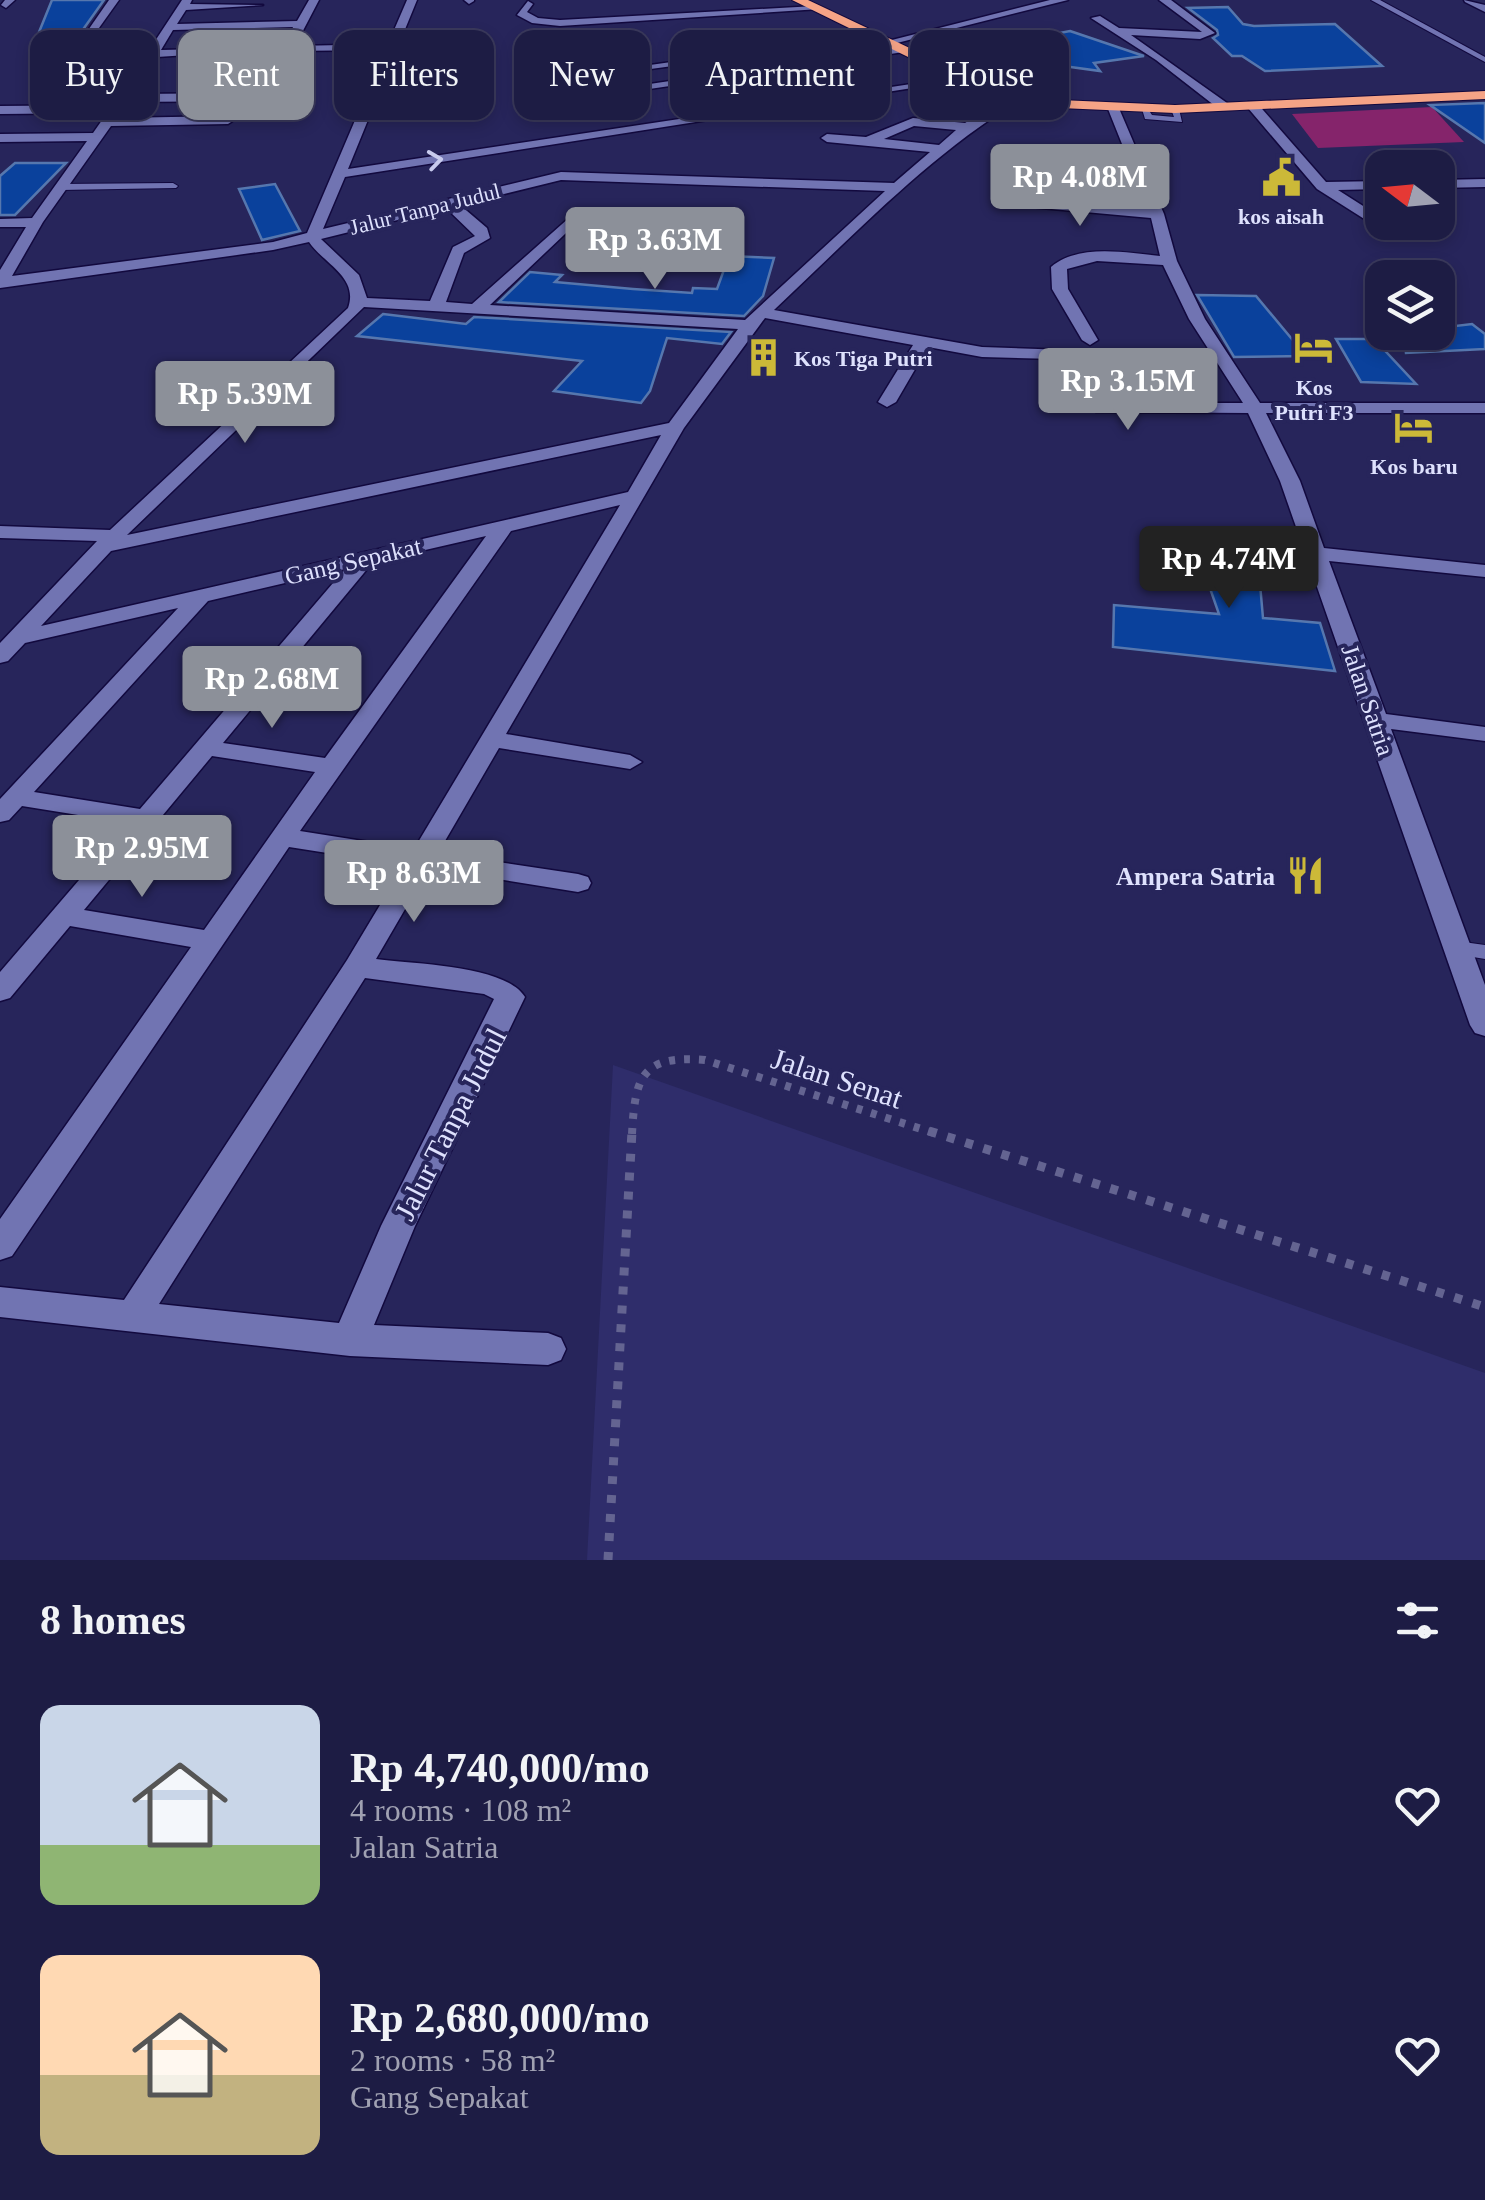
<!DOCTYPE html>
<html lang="en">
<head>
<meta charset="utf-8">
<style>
	body { margin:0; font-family:"Times New Roman",serif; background:#2a294f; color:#f1f3f6; height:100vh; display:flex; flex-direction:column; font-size:38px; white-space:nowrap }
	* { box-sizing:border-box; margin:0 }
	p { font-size:32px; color:#a0a1b2 }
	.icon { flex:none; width:55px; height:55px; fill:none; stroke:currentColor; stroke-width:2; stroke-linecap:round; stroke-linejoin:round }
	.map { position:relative; height:1560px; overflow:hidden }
	.sheet { display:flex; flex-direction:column; background:#1d1c44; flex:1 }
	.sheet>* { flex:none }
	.top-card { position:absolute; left:30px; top:30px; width:1425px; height:90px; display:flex; gap:20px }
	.needle { width:65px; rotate:286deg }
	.controls { position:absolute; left:1365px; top:150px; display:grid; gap:20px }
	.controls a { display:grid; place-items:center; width:90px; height:90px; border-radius:20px; background:#1d1c44; box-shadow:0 5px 15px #0003,0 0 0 2px #3b3a5d; font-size:50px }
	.price { position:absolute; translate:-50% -85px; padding:0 22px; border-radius:10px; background:#8c9099; color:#fff; font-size:32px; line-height:65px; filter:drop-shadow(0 2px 5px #0008) }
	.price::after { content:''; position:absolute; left:50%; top:60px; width:30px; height:22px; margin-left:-15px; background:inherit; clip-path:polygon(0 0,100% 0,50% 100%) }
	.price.current { background:#222; color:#fff }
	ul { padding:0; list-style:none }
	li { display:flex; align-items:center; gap:30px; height:250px; padding:0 40px }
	li span { display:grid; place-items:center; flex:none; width:280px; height:200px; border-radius:20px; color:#555 }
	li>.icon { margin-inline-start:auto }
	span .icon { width:120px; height:120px; fill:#fffc; stroke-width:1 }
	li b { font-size:42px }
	h2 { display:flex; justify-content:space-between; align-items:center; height:120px; padding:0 40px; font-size:42px }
	.pill { padding:0 35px; border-radius:20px; background:#1d1c44; box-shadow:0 5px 15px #0003,0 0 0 2px #3b3a5d; font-size:35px; line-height:90px }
	.pill.current { background:#8c9099; color:#fff }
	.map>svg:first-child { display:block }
	.built { fill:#2f2d6b }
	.green { fill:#85246b }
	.building { fill:#0a419c; stroke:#5677ae; stroke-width:2.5 }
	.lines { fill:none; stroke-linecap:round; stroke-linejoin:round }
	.lane-casing { stroke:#12093e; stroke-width:2 }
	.street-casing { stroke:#12093e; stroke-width:3 }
	.highway-casing { stroke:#12093e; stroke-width:2 }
	.path-far1 { stroke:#646491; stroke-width:8; stroke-dasharray:6 9; stroke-linecap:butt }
	.path { stroke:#646491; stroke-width:9; stroke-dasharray:8 11; stroke-linecap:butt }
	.lane { fill:#7174b2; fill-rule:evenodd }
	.street { fill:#7174b2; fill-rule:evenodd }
	.highway { fill:#f5a386; fill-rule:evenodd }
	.oneway { stroke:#c8cbee }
	.labels { text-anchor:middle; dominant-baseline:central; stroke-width:8; stroke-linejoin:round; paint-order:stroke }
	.far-street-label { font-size:22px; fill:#dee1fd; stroke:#27255b }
	.far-poi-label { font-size:22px; font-weight:bold; fill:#dee1fd; stroke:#27255b }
	.street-label { font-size:25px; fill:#dee1fd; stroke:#27255b }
	.poi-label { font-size:25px; font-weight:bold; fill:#dee1fd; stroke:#27255b; text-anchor:end }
	.near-street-label { font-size:30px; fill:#dee1fd; stroke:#27255b }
</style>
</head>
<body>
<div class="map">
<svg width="1485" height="1560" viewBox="0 0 1485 1560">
	<rect width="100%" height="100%" fill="#27255b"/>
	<polygon class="built" points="613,1065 1485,1373 1485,1560 587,1560"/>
	<polygon class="green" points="1432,107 1464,142 1318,148 1292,114"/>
	<g class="building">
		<polygon points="52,0 104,0 72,45 33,47"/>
		<polygon points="1228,7 1243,24 1254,26 1335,24 1382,66 1265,71 1242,56 1232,56 1213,38 1218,35 1217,30 1188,8"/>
		<polygon points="1070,31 1144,56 1094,63 1100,71 976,54 975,49"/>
		<polygon points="1485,103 1485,143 1430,105"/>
		<polygon points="15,163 66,163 15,215 0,215 0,176"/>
		<polygon points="275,184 300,231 262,240 239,189"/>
		<polygon points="729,256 774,258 763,296 744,316 499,302 530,272 562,275 555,282 633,289 692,293 693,288 717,289"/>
		<polygon points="1197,295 1256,296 1306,356 1234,357"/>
		<polygon points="383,314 466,324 474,317 731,332 722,344 667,338 650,391 641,403 554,391 582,361 357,336"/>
		<polygon points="1472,324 1485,334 1485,349 1406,353 1404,332 1438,332 1438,328"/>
		<polygon points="1336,339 1374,339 1416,384 1361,382"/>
		<polygon points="1189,528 1280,536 1300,551 1305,565 1258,561 1263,618 1320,623 1335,671 1113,647 1114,605 1219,614"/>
	</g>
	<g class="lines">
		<defs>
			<g id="lane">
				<polygon points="1371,0 1380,0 1485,57 1485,62"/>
				<polygon points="1175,106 1179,109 1182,122 1145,119 1142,109 1146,106 1152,115 1174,117 1171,109"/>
				<polygon points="173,183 178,186 176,188 60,190 55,187 60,184"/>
				<polygon points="1456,941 1485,945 1485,959 1449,953 1446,948 1449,943"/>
			</g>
			<g id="street">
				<polygon points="5,0 15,0 6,8 1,5"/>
				<polygon points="109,0 119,0 51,95 43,95"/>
				<path d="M182 0H192L190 4 263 5 186 10 177 24 297 21 309 0H319L295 46 388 44 407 0H417L348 169 964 76 970 79 345 177 323 229 561 172 894 183 930 152 827 142 821 138 827 134 866 137 913 118 965 123 1012 94H1020V100C928 156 853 236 774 310L982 347 1068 350 1087 389 1105 403H1243L1189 319 1163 265 1097 261 1067 269 1068 289 1098 340 1090 345 1082 340 1052 289 1051 267C1079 243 1127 253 1160 256L1151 218 1007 205 1000 201 1007 197 1148 209 1108 109 1118 106 1164 214 1177 261 1205 319 1260 403H1485V413H1266L1300 481 1324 548 1485 565V577L1329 561 1386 714 1485 727V741L1391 729 1485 985V1036L1475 1033 1470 1025 1280 481 1248 413 1096 412 1074 397 1055 359 982 357 928 347 896 402 887 407 878 402 913 345 765 318 684 428 506 734 630 755 642 762 630 769 499 748 438 853 578 874 588 877 591 883 588 889 578 892 429 868 376 959C412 964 506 965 525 997L415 1226 374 1325 548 1333 561 1338 566 1349 561 1360 548 1365 350 1356 0 1317V1287L124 1300 347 960 404 865 289 847 12 1256 0 1260V1219L191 947 70 926 10 998 0 1001V972L128 823 22 806 9 820 0 822V799L178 608 25 643 8 661 0 663V643L97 541 0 538V526L110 530 348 308C359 277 324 264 309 242L273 250 0 288V270L26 227H0V219L32 218 87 141 0 142V134L93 133 107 113 0 114V106L113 105ZM293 27 284 46 288 51 385 50 307 233 273 242 12 276 43 222 111 126 228 124 234 120 228 116 116 118 128 102 251 101 257 97 251 93 133 94 157 57 250 51 244 48 161 50 173 30ZM914 126 956 130 939 145 884 139ZM561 180 885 191 745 320 490 305 584 216V210L579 209 472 304 446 302 464 253 490 238 487 228 460 205ZM446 208 475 236 453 247 430 301 367 298 359 275 321 239ZM364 307 738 329 669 423 127 535ZM661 435 628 492 41 626 111 551ZM620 505 414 849 300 831 511 531ZM486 536 325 758 223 743 373 562ZM345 569 140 809 34 792 208 601ZM212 756 315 772 204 930 84 910ZM365 978 484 994 494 999 381 1226 339 1323 159 1304Z"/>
				<polygon points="464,0 474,0 474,1 469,4"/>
				<polygon points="1050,0 1068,0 885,46 880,43"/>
				<polygon points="1159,0 1171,0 1215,33 1200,39 1131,35 1227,103 1227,109 1219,109 1156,60 1091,18 1100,16 1119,28 1202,32"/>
				<polygon points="1464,0 1485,5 1485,12 1465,2"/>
				<polygon points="528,1 533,4 527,12 538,18 560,20 815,6 820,9 560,26 532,23 517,15"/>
				<polygon points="870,34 874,39 606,75 600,72"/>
				<polygon points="900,47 904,52 622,93 616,89"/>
				<polygon points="1248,102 1256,102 1326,182 1382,181 1382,189 1338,190 1382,218 1382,222 1398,228 1398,234 1388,234 1317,189 1248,108"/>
				<polygon points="1485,179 1485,187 1438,188 1438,180"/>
			</g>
			<polygon id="highway" points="792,0 808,0 969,76 1019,93 1060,100 1175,105 1485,91 1485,99 1175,113 1060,108 1011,100 959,82"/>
		</defs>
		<use href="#lane" class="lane-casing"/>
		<use href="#street" class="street-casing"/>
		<use href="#highway" class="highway-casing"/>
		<path class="path-far1" d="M632 1134C635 1076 642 1055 705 1060L937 1134"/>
		<g class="path">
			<polyline points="929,1131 1485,1307"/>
			<polyline points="608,1560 632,1131"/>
		</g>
		<use href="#lane" class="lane"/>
		<use href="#street" class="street"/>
		<use href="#highway" class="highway"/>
	</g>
	<defs><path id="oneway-chevron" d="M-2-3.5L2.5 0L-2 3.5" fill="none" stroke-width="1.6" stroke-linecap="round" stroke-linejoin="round" transform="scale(2.5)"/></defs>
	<use class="oneway" href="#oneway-chevron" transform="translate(435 160) rotate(-8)"/>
	<defs>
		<symbol id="civic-bare" viewBox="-9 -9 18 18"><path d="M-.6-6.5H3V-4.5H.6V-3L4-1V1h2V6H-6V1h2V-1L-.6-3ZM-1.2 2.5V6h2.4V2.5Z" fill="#ccb938" stroke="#27255b" stroke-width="2.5" paint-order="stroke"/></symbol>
		<symbol id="hotel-bare" viewBox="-9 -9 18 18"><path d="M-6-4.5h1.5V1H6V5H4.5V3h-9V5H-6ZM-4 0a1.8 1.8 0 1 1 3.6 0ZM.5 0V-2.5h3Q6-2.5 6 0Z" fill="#ccb938" stroke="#27255b" stroke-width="2.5" paint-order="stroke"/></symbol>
		<symbol id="building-bare" viewBox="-9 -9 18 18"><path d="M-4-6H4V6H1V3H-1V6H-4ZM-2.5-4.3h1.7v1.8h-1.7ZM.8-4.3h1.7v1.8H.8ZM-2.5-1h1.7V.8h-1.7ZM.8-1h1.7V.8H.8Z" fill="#ccb938" stroke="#27255b" stroke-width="2.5" paint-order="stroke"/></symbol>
		<symbol id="restaurant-bare" viewBox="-9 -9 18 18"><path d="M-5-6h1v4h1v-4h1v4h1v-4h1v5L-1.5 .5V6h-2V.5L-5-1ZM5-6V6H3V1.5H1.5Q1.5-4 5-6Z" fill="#ccb938" stroke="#27255b" stroke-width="2.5" paint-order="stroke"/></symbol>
	</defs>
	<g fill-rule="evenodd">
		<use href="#civic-bare" x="1254" y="150" width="55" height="55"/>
		<use href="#hotel-bare" x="1286" y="320" width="55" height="55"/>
		<use href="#building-bare" x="736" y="330" width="55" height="55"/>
		<use href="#hotel-bare" x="1386" y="400" width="55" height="55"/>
		<use href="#restaurant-bare" x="1278" y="848" width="55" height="55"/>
	</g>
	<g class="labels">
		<g class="far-street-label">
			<text transform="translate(425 209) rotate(-14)">Jalur Tanpa Judul</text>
		</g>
		<g class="far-poi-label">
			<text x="1281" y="216">kos aisah</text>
			<text x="794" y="358" text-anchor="start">Kos Tiga Putri</text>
			<text x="1314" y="387">Kos<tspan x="1314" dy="25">Putri F3</tspan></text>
			<text x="1414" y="466">Kos baru</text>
		</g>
		<g class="street-label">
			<text transform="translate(353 561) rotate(-13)">Gang Sepakat</text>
			<text transform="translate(1368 700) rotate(71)">Jalan Satria</text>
		</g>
		<g class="poi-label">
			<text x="1275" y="876">Ampera Satria</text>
		</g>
		<g class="near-street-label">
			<text transform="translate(837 1078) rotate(18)">Jalan Senat</text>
			<text transform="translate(450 1124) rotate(-63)">Jalur Tanpa Judul</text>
		</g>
	</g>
</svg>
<div class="controls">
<a><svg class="needle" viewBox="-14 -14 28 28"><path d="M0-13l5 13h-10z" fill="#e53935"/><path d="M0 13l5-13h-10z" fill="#a0a1b2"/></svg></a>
<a><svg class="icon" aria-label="layers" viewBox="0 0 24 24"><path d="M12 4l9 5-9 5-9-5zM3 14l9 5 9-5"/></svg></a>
</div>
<b class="price" style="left:1080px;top:229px">Rp 4.08M</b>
<b class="price" style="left:655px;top:292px">Rp 3.63M</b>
<b class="price" style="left:1128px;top:433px">Rp 3.15M</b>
<b class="price" style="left:245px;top:446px">Rp 5.39M</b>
<b class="price current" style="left:1229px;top:611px">Rp 4.74M</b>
<b class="price" style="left:272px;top:731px">Rp 2.68M</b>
<b class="price" style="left:142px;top:900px">Rp 2.95M</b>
<b class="price" style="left:414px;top:925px">Rp 8.63M</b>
<div class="top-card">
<a class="pill">Buy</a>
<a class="pill current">Rent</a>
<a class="pill">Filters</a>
<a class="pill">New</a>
<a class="pill">Apartment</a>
<a class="pill">House</a>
</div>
</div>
<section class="sheet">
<h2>8 homes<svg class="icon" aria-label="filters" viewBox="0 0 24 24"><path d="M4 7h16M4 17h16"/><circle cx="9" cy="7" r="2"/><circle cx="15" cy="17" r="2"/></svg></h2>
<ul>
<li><span style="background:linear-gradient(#c9d6e8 70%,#8fb573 0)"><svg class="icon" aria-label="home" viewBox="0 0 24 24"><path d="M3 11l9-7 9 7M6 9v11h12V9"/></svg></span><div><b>Rp 4,740,000/mo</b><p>4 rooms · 108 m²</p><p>Jalan Satria</p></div><svg class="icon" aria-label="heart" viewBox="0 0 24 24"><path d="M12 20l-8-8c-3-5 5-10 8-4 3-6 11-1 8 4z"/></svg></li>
<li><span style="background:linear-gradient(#ffd9b3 60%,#c2b280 0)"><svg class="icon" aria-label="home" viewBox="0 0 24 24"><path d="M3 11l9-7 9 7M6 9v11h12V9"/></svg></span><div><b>Rp 2,680,000/mo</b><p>2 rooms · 58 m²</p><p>Gang Sepakat</p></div><svg class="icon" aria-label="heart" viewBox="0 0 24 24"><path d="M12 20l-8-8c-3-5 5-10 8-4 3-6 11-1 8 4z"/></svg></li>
</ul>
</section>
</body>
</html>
